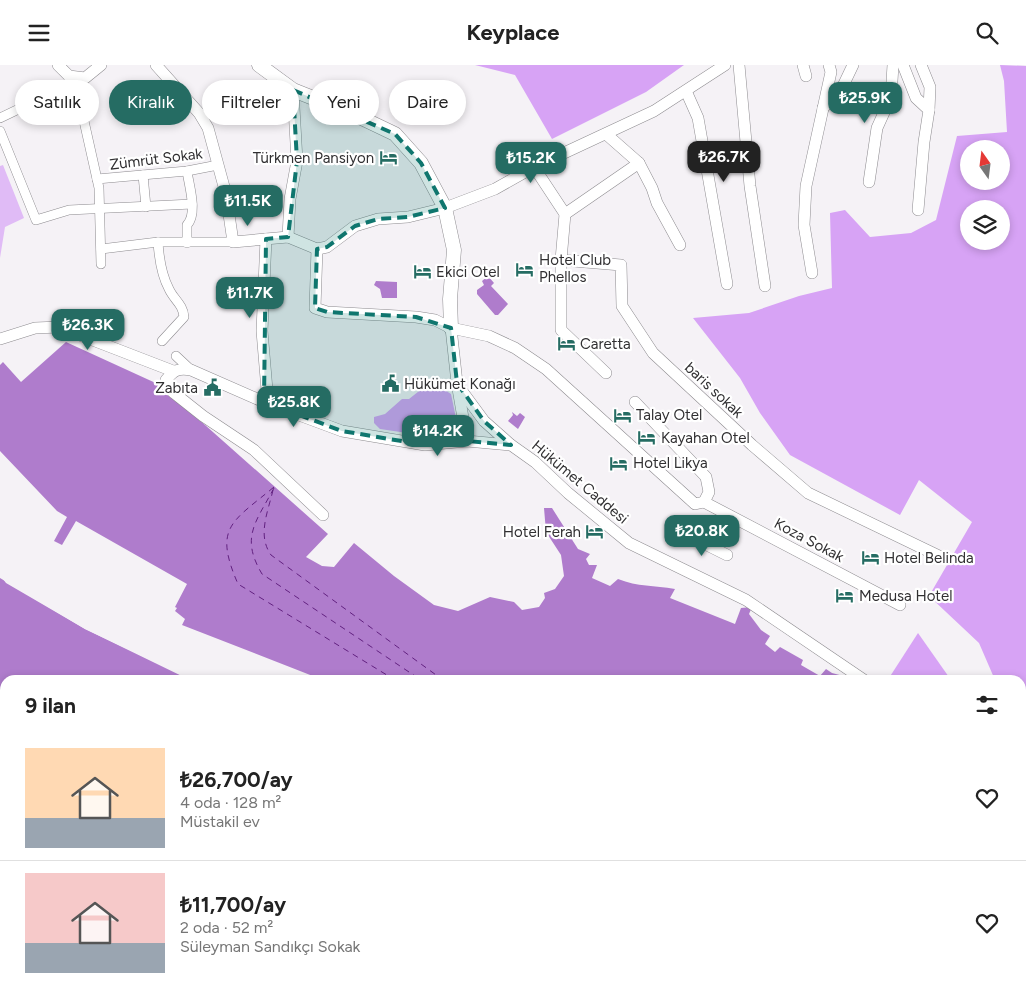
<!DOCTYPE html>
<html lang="tr">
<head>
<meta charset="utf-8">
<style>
	body { margin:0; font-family:Figtree,sans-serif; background:#f2f2f2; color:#222; height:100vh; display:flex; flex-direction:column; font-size:19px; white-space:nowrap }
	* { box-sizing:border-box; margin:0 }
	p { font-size:16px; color:#767676 }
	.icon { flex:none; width:28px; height:28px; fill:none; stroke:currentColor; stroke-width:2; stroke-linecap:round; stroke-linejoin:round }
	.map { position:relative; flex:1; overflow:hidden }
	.details { position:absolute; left:0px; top:610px; width:1026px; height:320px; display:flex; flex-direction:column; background:#fff; border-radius:15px 15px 0 0; box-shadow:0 2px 8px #0003 }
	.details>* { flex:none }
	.hud { position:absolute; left:15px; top:15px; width:500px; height:45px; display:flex; gap:10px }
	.needle { width:32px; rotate:346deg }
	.buttons { position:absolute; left:960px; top:75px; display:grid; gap:10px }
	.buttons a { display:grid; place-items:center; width:50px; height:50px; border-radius:50%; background:#fff; box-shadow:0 2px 8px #0003; font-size:25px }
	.price { position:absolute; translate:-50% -42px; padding:0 11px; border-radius:10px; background:#256c63; color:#fff; font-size:16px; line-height:32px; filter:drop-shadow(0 1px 2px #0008) }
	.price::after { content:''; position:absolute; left:50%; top:30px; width:15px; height:11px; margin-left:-8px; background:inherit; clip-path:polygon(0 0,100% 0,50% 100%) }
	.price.current { background:#222; color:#fff }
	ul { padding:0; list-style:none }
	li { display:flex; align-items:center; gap:15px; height:125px; padding:0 25px }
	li+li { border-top:1px solid #e0e0e0 }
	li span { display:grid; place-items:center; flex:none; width:140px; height:100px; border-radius:0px; color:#555 }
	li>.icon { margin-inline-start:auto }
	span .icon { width:60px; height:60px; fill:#fffc; stroke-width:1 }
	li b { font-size:21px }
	h2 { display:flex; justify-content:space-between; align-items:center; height:60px; padding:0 25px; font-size:21px }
	.chip { padding:0 18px; border-radius:22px; background:#fff; box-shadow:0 2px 8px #0003; font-size:18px; line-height:45px }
	.chip.current { background:#256c63; color:#fff }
	header { display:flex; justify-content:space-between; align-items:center; height:65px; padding:0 25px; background:#fff; font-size:22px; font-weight:700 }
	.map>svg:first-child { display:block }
	.green { fill:#e0bbf6 }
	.forest { fill:#d7a3f5; fill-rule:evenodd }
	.water { fill:#af7ccc }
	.pier { fill:#f5f2f6 }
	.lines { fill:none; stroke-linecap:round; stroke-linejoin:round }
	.ferry { stroke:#622180; stroke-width:1; stroke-dasharray:6 5; stroke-linecap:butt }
	.pedestrian-casing { stroke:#8d8b8f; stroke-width:10 }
	.minor-casing { stroke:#8d8b8f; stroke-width:12 }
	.tertiary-casing { stroke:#8d8b8f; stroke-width:15 }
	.pedestrian { stroke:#fff; stroke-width:9 }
	.minor { stroke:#fff; stroke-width:11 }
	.tertiary { stroke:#fff; stroke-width:14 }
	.marked { fill:#0f766e; fill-opacity:0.2; stroke:#0f766e; stroke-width:4; stroke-dasharray:10 6; stroke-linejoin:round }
	.labels { text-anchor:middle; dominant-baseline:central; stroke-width:4.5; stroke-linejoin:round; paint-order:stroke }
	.poi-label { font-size:15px; fill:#313032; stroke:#fff; text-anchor:start }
	.street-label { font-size:15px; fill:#313032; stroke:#fff }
</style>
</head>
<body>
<header><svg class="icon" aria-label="menu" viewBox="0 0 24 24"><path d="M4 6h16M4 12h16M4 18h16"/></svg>Keyplace<svg class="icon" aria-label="search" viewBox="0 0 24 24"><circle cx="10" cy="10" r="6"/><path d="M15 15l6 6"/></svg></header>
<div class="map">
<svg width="1026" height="930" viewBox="0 0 1026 930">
	<rect width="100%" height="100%" fill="#f5f2f6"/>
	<polygon class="green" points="3,100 24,153 5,162 0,193 0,101"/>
	<g class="forest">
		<polygon points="475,0 684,0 646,27 552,74 515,10"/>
		<path d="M1000 0 1026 1V687L1021 676V615H995L979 578 929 531 972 457 919 415 900 450 790 390 760 348 740 313 693 253 749 248 799 231 832 223 830 148 845 145 870 172 911 168 936 155 957 71 1007 67 1004 16ZM969 84H1001V116H969ZM969 144H1001V176H969Z"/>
		<polygon points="428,319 440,322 451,329 457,358 448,374 380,364 374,358 374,352 385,349 402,334 409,334"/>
		<polygon points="918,568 951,615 889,613"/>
		<polygon points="1026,802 1026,930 1010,930 1012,925 1021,925 1021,805"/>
	</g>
	<g class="water">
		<polygon points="488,211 494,218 491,221 508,239 498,250 495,250 477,229 477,225 484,220 482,216"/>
		<polygon points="376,216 397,217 397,233 382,233 380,224 374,220"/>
		<path d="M66 277 160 320 328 469 306 492 322 501 334 502 354 478 394 511 434 540 458 546 490 532 514 537 522 545 539 542 545 533 544 528 555 524 564 511 561 490 546 467 544 443H552L578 484 590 489 586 494 589 500H597L592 513 610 521 618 514C638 522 654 520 675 524L670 533 735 559 741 543 752 542 749 549 761 565 770 571 765 579 775 587 780 582 803 595 801 600 820 611 826 604 832 608 847 612 848 615H323L182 560 185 554 175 546 177 543 175 542 187 519 76 456 62 480 54 476 67 452 57 446 0 386V300L3 297 21 317Z"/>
		<polygon points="512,347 517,351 520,348 525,352 518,364 508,356 513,350"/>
		<polygon points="0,513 85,564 190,615 5,615 5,925 903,925 911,930 0,930"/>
	</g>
	<polygon class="pier" points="0,510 87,562 193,615 85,564 6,518"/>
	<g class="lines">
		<g class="ferry">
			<path d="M274 422C232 457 213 462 238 519L395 615"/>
			<path d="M274 423C256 457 240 472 262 509L421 615"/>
			<path d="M273 425C268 447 257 470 271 490L443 615"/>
			<polyline points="538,925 539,930"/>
			<polyline points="621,925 624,930"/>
			<polyline points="267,930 270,925"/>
		</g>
		<defs>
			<g id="pedestrian">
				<polyline points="69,11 69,20 84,56 99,123 101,199"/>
				<polyline points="0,53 69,20"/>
				<polyline points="0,66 36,155 69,145 192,139"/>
				<path d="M187 106C189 121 198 148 187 160V178"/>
				<polyline points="143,110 146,142"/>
				<polyline points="97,114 187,106 218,100"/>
				<path d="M158 177C159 193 161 209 169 224 174 235 183 239 184 252L162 276"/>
				<polyline points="101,184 158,177 233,177"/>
				<polyline points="176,291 191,305"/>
			</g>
			<g id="minor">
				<polyline points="58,0 69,11 85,13 101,0"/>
				<polyline points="156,0 199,48 208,63 226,129 233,177 288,172 317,184"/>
				<polyline points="739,0 750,121 765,221"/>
				<polyline points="803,0 806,11"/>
				<polyline points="903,0 916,33 929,45 924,77 918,145"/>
				<polyline points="921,0 930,22 929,45"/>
				<polyline points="686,26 698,53 727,219"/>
				<polyline points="823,43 842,23 853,0"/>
				<polyline points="606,69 639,98 652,123 657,138 680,180"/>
				<polyline points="534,102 565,149 561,195 561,265 606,308"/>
				<polyline points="869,117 877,63 891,32 893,0"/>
				<polyline points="565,149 639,98"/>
				<polyline points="288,172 290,134 297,96 293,25"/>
				<polyline points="317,184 315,243 327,247 416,252 435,255 451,263 489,271 515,283 546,304 695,439 704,437"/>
				<polyline points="317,184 327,182 355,161 378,154 408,152 445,143 495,124 534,102 654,46 725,0"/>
				<polyline points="561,195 621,200 622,241 653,288 752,380 808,428 943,493"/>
				<polyline points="812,208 804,160 806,121 831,7 829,0"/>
				<polyline points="451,263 457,318 467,376"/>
				<polyline points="0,274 35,263 59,262 173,306"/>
				<polyline points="459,322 484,356 511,380"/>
				<polyline points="264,337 267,325 262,266 266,174"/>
				<polyline points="635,337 706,412 709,427 704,437"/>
				<polyline points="704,437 900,540"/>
				<path d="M323 450 254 385 203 351 174 328 167 321 166 315C174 305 178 303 191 305L264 337 342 366 425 380 467 376 511 380 535 397 568 428 629 478 746 535 864 615"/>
				<polyline points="689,471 727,490"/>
				<polyline points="1021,779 1026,783"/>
			</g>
			<polyline id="tertiary" points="259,0 293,25 351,48 395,69 421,98 445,143 454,185 450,234 451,263"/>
		</defs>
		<use href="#pedestrian" class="pedestrian-casing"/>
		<use href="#minor" class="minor-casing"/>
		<use href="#tertiary" class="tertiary-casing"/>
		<use href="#pedestrian" class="pedestrian"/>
		<use href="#minor" class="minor"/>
		<use href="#tertiary" class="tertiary"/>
	</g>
	<path class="marked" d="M293 25 395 69 421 98 445 143 408 152 378 154 355 161 327 182 317 184 315 243 327 247 416 252 451 263 457 318 484 356 511 380 467 376 425 380 342 366 264 337 266 174 288 172 297 96Z"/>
	<defs>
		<symbol id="hotel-bare" viewBox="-9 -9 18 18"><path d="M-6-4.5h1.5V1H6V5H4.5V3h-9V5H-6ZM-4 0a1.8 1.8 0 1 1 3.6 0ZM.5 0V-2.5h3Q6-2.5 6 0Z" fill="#256c63" stroke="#fff" stroke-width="2.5" paint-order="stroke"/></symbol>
		<symbol id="civic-bare" viewBox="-9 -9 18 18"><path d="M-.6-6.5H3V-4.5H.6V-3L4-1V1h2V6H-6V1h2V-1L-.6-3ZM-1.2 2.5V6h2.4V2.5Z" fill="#256c63" stroke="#fff" stroke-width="2.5" paint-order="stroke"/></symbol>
	</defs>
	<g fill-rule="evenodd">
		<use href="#hotel-bare" x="376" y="80" width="25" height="25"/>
		<use href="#hotel-bare" x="512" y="192" width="25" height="25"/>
		<use href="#hotel-bare" x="410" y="194" width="25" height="25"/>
		<use href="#hotel-bare" x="554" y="266" width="25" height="25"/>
		<use href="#civic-bare" x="378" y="306" width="25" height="25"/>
		<use href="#civic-bare" x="200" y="310" width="25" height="25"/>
		<use href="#hotel-bare" x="610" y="338" width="25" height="25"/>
		<use href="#hotel-bare" x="634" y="360" width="25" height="25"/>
		<use href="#hotel-bare" x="606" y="386" width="25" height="25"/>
		<use href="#hotel-bare" x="582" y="454" width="25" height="25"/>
		<use href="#hotel-bare" x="858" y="480" width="25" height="25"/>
		<use href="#hotel-bare" x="832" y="518" width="25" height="25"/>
	</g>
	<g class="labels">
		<g class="poi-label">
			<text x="374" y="93" text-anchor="end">Türkmen Pansiyon</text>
			<text x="539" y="195">Hotel Club<tspan x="539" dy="17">Phellos</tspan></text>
			<text x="436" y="207">Ekici Otel</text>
			<text x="580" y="279">Caretta</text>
			<text x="404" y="319">Hükümet Konağı</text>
			<text x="198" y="323" text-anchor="end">Zabıta</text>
			<text x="636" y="350">Talay Otel</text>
			<text x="661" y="373">Kayahan Otel</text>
			<text x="633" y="398">Hotel Likya</text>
			<text x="581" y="467" text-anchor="end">Hotel Ferah</text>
			<text x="884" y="493">Hotel Belinda</text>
			<text x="859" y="531">Medusa Hotel</text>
		</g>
		<g class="street-label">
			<text transform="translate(156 94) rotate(-7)">Zümrüt Sokak</text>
			<text transform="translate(714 325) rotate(43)">baris sokak</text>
			<text transform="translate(580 417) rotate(40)">Hükümet Caddesi</text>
			<text transform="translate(809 475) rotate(28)">Koza Sokak</text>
		</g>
	</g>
</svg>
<div class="buttons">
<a><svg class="needle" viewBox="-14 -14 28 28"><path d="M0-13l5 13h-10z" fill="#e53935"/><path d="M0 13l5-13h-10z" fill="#767676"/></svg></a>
<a><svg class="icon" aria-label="layers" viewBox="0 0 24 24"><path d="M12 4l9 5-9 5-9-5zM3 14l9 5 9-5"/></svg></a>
</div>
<b class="price" style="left:865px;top:59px">₺25.9K</b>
<b class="price current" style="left:724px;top:118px">₺26.7K</b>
<b class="price" style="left:531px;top:119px">₺15.2K</b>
<b class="price" style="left:248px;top:162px">₺11.5K</b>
<b class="price" style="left:250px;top:254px">₺11.7K</b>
<b class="price" style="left:88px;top:286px">₺26.3K</b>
<b class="price" style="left:294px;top:363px">₺25.8K</b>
<b class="price" style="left:438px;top:392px">₺14.2K</b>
<b class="price" style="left:702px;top:492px">₺20.8K</b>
<div class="hud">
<a class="chip">Satılık</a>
<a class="chip current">Kiralık</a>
<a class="chip">Filtreler</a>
<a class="chip">Yeni</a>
<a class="chip">Daire</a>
</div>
<section class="details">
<h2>9 ilan<svg class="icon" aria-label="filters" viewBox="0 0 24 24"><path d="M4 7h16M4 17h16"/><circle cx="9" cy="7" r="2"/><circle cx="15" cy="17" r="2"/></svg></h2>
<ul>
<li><span style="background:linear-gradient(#ffd9b3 70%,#9aa5b1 0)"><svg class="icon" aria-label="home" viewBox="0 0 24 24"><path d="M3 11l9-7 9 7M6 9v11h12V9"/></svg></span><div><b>₺26,700/ay</b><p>4 oda · 128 m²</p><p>Müstakil ev</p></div><svg class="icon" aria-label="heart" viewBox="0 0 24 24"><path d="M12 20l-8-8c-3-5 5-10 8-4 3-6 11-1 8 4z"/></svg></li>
<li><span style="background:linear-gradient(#f6c9c9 70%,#9aa5b1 0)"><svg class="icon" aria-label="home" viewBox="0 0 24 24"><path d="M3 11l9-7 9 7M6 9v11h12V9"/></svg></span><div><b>₺11,700/ay</b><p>2 oda · 52 m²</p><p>Süleyman Sandıkçı Sokak</p></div><svg class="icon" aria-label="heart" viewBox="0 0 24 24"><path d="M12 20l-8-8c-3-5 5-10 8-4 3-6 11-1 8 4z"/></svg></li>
</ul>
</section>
</div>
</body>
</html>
